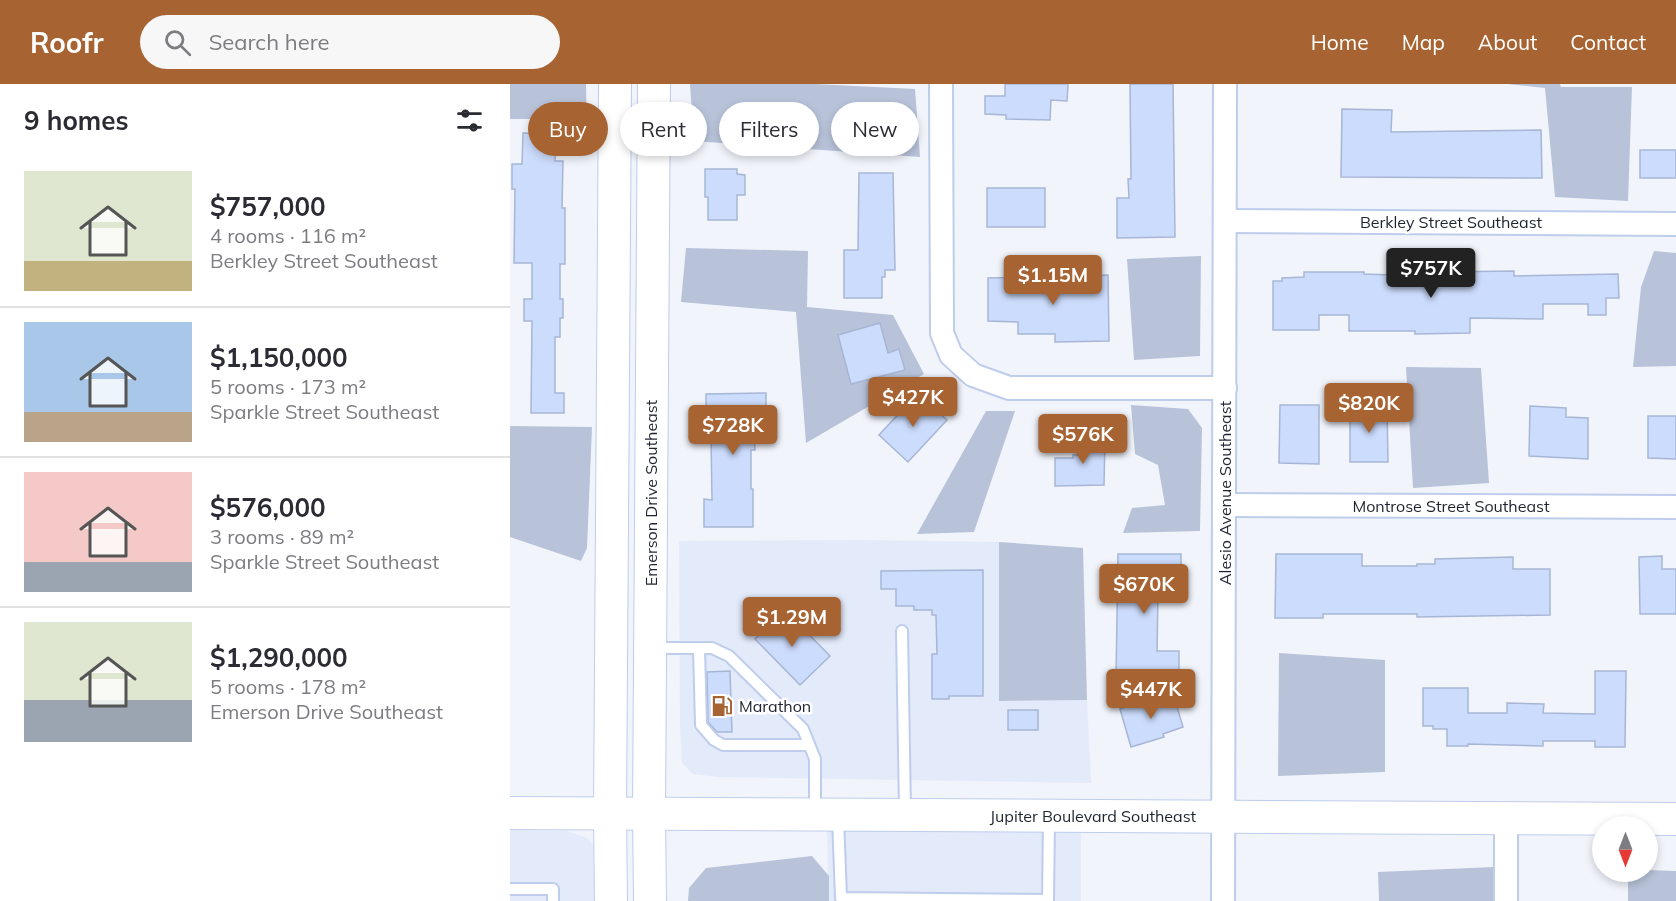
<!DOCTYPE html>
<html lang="en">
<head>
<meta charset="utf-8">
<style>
	body { margin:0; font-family:Mulish,sans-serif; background:#f7f7f7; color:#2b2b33; height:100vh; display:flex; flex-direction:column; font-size:22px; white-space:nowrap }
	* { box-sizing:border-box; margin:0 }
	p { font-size:20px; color:#7c7c81 }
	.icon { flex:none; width:33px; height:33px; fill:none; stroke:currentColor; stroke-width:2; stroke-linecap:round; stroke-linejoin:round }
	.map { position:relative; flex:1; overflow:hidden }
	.details { display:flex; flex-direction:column; background:#fff; width:510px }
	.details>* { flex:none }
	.banner { position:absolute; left:18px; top:18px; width:570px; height:54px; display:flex; gap:12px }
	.needle { width:39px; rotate:180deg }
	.controls { position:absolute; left:1082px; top:732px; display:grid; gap:12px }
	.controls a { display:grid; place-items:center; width:66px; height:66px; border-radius:50%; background:#fff; box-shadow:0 3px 9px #0003; font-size:30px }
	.price { position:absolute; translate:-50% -51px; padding:0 14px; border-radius:6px; background:#a76432; color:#fff; font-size:20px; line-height:39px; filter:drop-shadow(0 2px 3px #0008) }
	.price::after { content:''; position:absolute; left:50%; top:36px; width:18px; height:14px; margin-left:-9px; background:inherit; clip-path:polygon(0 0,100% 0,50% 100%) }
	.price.active { background:#222; color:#fff }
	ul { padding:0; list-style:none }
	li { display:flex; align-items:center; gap:18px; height:150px; padding:0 24px }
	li+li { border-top:2px solid #e1e1e2 }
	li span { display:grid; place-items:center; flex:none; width:168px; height:120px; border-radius:0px; color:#555 }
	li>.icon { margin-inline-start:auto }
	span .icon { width:72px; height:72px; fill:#fffc; stroke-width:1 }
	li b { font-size:26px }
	h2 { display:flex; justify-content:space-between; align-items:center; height:72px; padding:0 24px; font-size:26px }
	.pill { padding:0 21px; border-radius:27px; background:#fff; box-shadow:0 3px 9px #0003; font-size:21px; line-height:54px }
	.pill.active { background:#a76432; color:#fff }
	header { display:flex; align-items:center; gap:36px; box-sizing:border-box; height:84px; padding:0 30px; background:#a76432; color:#fff }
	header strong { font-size:28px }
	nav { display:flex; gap:33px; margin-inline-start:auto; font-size:21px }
	.search { width:420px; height:54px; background:#f7f7f7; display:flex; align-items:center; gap:15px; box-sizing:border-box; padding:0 21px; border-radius:33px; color:#7c7c81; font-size:22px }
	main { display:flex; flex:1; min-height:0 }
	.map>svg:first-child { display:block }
	.built { fill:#e3eafa }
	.green { fill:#b8c3da }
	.building { fill:#ccdcfc; stroke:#a7b6d5; stroke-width:1.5 }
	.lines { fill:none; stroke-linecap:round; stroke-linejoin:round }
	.lane-casing { stroke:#becdec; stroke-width:14 }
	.street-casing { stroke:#becdec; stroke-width:26 }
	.secondary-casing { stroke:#becdec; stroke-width:34 }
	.lane { stroke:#fff; stroke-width:10 }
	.street { stroke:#fff; stroke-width:22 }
	.secondary { stroke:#fff; stroke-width:32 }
	.labels { text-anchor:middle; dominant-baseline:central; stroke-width:5; stroke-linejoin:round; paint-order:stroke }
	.street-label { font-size:16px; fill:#1e232f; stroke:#fff }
	.poi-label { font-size:16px; fill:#1e232f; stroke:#fff; text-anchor:start }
</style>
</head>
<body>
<header>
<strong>Roofr</strong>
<div class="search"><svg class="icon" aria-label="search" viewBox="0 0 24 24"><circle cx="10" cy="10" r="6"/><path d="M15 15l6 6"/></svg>Search here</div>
<nav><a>Home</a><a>Map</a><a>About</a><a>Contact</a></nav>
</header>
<main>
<section class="details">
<h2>9 homes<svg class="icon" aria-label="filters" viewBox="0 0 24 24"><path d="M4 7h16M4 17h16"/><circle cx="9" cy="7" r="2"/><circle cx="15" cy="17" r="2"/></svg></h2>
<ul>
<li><span style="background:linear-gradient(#dfe7d0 75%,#c2b280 0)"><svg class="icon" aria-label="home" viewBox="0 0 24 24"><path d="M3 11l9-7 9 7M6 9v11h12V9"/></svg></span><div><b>$757,000</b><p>4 rooms · 116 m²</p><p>Berkley Street Southeast</p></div></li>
<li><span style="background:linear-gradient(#a9c7e8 75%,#b9a48a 0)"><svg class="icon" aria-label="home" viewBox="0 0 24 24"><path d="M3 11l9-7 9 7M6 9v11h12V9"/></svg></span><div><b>$1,150,000</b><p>5 rooms · 173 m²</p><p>Sparkle Street Southeast</p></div></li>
<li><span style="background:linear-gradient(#f6c9c9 75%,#9aa5b1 0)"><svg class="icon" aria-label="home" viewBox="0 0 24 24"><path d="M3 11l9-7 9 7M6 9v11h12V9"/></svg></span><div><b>$576,000</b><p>3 rooms · 89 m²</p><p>Sparkle Street Southeast</p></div></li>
<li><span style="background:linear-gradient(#dfe7d0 65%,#9aa5b1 0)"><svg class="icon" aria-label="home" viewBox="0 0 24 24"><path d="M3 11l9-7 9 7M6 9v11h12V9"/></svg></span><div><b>$1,290,000</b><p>5 rooms · 178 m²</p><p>Emerson Drive Southeast</p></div></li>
</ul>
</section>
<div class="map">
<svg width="1166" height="817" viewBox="0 0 1166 817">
	<rect width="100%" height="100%" fill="#f1f4fb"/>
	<g class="built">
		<polygon points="349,456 489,458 489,617 577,616 581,699 208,693 183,690 172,679 170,642 169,457"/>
		<polygon points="571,745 571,817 319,817 317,746"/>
		<polygon points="0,746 56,747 77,754 90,769 90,817 0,817"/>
	</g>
	<g class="green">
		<polygon points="0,0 76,0 77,53 43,35 0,35"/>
		<polygon points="180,0 305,0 405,5 410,73 184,57"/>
		<polygon points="997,0 1050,0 1051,3 1122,3 1118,117 1045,113 1035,4"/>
		<polygon points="176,164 298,167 297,223 383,231 414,290 296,359 286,228 171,218"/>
		<polygon points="1144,167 1166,169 1166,282 1123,283 1131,203"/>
		<polygon points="691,172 690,272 624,276 617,175"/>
		<polygon points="896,283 971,284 979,399 903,404"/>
		<polygon points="621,321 678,325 692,344 690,447 613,449 622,424 655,421 648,381 625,370"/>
		<polygon points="476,327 505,327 464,448 407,450"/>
		<polygon points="0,342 82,343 77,464 71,477 0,453"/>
		<polygon points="489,458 573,464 577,616 489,617"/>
		<polygon points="769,569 875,576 875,688 768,692"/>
		<polygon points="302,772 319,792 319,817 178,817 179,804 196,784"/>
		<polygon points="983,783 983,817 869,817 868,788"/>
		<polygon points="1137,786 1166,787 1166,817 1118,817 1118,788"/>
	</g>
	<g class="building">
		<polygon points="495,0 558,0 557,17 541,16 540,36 496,35 496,31 475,30 475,12 495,12"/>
		<polygon points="620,0 663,0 665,153 607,154 607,114 619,114 618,95 621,95"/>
		<polygon points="832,25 882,26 881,48 1031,46 1032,94 831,93"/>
		<polygon points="13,49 46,50 45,77 53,77 52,124 55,124 55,180 50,180 50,215 53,215 53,234 50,234 50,253 45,253 45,309 54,309 54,329 21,329 22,237 14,237 14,215 22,215 22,179 4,179 5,105 2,105 2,80 12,80"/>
		<rect x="1130" y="66" width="36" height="28"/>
		<polygon points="195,85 227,85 227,90 235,91 235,111 227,111 227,136 198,136 198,113 195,113"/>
		<polygon points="349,89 383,89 385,186 375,186 375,193 372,193 372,214 334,214 334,166 348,166"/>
		<rect x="477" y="104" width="58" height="39"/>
		<polygon points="1004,187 1004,192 1108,190 1109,214 1096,214 1096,231 1078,231 1078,220 1033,220 1033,235 960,234 960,249 905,250 905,247 839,247 839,231 809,231 809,246 763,246 763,197 772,197 772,194 794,193 794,188 854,188 854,190 883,191 883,197 930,197 930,188"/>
		<polygon points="598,191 599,257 545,258 545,250 508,250 508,238 478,237 478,194"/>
		<polygon points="370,239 378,269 389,265 395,286 341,300 328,251"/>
		<polygon points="256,309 256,349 244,349 245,366 241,366 241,405 243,405 243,443 194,443 194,415 202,416 201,353 196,353 196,310"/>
		<polygon points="408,309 437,336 398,378 369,351"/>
		<polygon points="770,321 809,321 809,380 769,379"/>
		<polygon points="840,321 877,321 878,378 840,378"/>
		<polygon points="1020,322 1056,324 1056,333 1078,334 1078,375 1019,372"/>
		<polygon points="1138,332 1166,332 1166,375 1138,374"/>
		<polygon points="570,353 595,353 594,401 545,402 545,374 563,374 563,371 570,371"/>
		<polygon points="608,470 671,470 671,494 666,494 666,501 661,501 661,511 648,511 647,567 669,567 669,595 606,594"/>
		<polygon points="766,470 852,470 852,482 907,482 907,480 925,480 925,475 1003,473 1003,485 1040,485 1040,531 907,533 907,530 813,530 813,534 765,534"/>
		<polygon points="1152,472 1152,485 1166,485 1166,530 1130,530 1129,473"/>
		<polygon points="473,486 473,612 439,612 439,615 422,615 422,570 427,570 426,531 422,531 422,526 404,526 404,522 386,522 386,505 371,505 371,487"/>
		<polygon points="275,526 320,572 290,601 245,555"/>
		<polygon points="220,587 222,648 207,648 198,638 197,588"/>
		<polygon points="1085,587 1116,587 1115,663 1085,663 1085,657 1033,657 1033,662 958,660 958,662 937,662 937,645 923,645 923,642 913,642 913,604 958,604 958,629 997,629 997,619 1034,620 1033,629 1085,630"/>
		<polygon points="663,609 673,643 653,650 654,653 621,663 610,625"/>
		<rect x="498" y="626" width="30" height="20"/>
	</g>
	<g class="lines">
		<defs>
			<g id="lane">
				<polyline points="392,547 395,727"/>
				<polyline points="143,564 202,564 219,572 293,645 305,675 305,727"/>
				<polyline points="189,564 191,641 204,656 213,661 299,661"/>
				<polyline points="328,734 331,814 538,816 539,735"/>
				<polyline points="0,805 43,805 43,817"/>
			</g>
			<g id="street">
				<polyline points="431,0 432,249 441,271 463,291 499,304 715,304"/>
				<polyline points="715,137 1166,140"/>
				<polyline points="715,421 1166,423"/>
				<polyline points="996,735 996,817"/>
				<polyline points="713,817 715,0"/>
			</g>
			<g id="secondary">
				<polyline points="0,729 1166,735"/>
				<polyline points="101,817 100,729 105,0"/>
				<polyline points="140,817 139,729 144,0"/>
			</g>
		</defs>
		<use href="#lane" class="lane-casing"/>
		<use href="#street" class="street-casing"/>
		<use href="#secondary" class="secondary-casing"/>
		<use href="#lane" class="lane"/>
		<use href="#street" class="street"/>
		<use href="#secondary" class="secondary"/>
	</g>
	<defs>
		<symbol id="fuel-bare" viewBox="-9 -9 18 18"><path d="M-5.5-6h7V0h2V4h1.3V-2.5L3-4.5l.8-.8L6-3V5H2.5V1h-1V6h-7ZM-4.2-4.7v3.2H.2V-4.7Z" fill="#a76432" stroke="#fff" stroke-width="2.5" paint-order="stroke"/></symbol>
	</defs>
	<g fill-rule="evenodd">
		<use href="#fuel-bare" x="197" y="607" width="30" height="30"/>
	</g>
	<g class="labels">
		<g class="street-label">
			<text x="941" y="138">Berkley Street Southeast</text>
			<text transform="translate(141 409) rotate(-90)">Emerson Drive Southeast</text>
			<text transform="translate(715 409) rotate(-90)">Alesio Avenue Southeast</text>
			<text x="941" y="422">Montrose Street Southeast</text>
			<text x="583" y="732">Jupiter Boulevard Southeast</text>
		</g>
		<g class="poi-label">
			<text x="229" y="622">Marathon</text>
		</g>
	</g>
</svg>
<div class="controls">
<a><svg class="needle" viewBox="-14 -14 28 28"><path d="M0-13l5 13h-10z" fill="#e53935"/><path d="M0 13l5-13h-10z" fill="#7c7c81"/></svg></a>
</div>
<b class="price active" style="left:921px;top:215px">$757K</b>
<b class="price" style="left:543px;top:222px">$1.15M</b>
<b class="price" style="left:403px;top:344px">$427K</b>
<b class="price" style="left:859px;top:350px">$820K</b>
<b class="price" style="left:223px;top:372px">$728K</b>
<b class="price" style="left:573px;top:381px">$576K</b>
<b class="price" style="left:634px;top:531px">$670K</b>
<b class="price" style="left:282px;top:564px">$1.29M</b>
<b class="price" style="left:641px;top:636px">$447K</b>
<div class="banner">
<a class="pill active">Buy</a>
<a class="pill">Rent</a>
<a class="pill">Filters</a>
<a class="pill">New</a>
</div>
</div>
</main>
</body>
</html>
